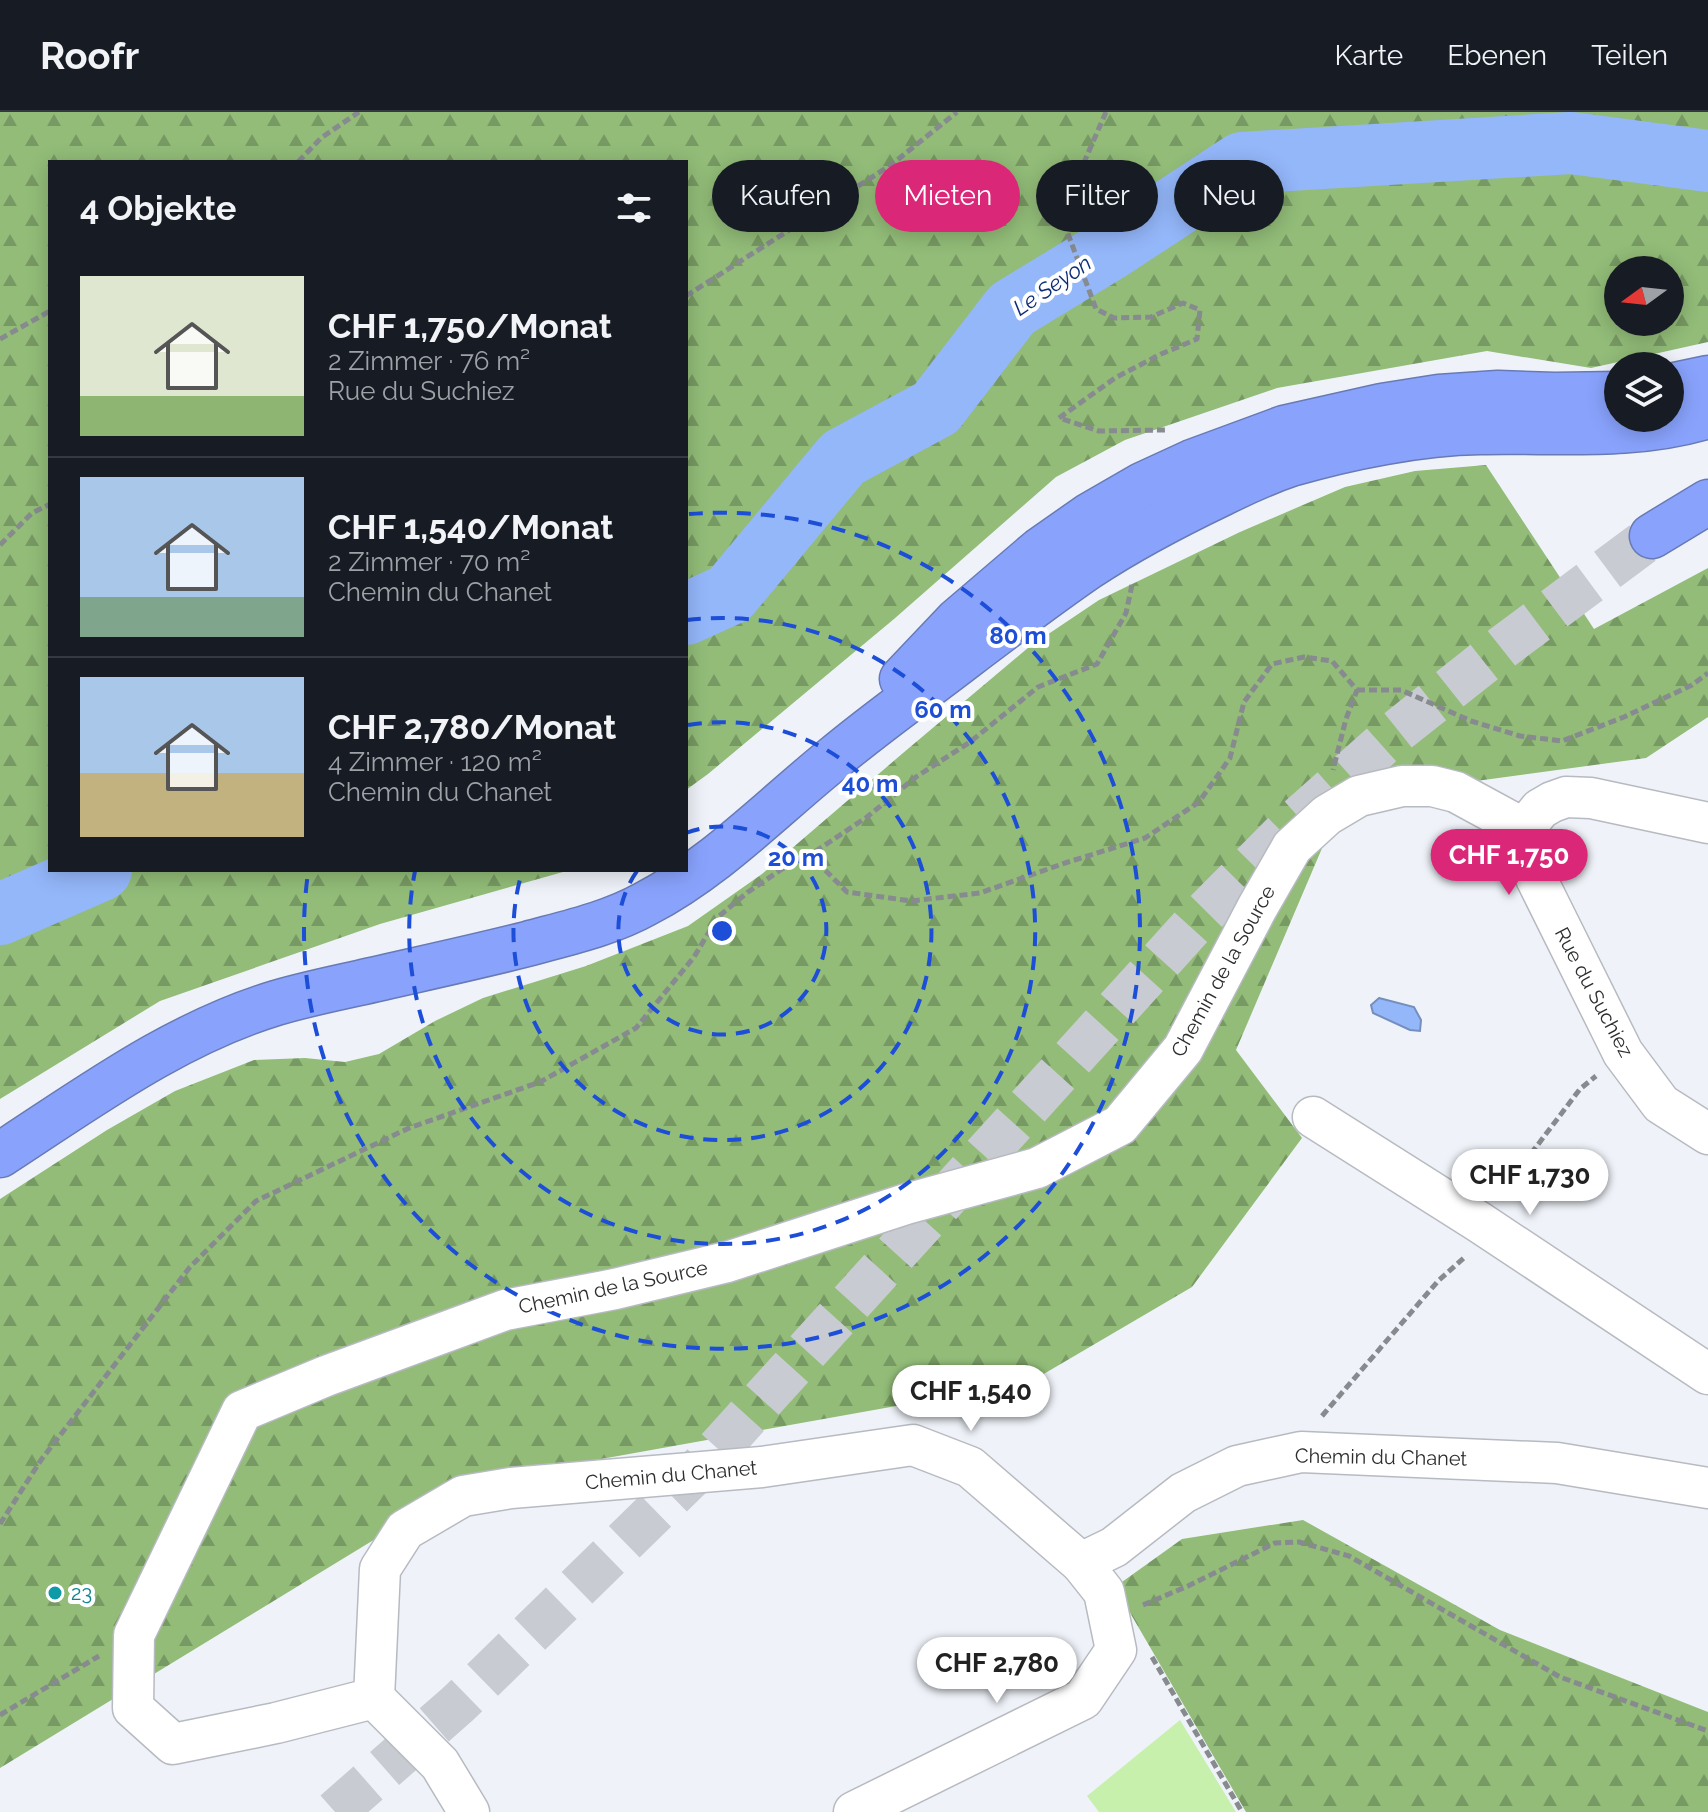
<!DOCTYPE html>
<html lang="de">
<head>
<meta charset="utf-8">
<style>
	body { margin:0; font-family:Raleway,sans-serif; background:#242831; color:#f1f3f6; height:100vh; display:flex; flex-direction:column; font-size:30px; white-space:nowrap }
	* { box-sizing:border-box; margin:0 }
	p { font-size:26px; color:#9ea1a6 }
	.icon { flex:none; width:44px; height:44px; fill:none; stroke:currentColor; stroke-width:2; stroke-linecap:round; stroke-linejoin:round }
	.map { position:relative; flex:1; overflow:hidden }
	.panel { position:absolute; left:48px; top:48px; width:640px; height:712px; display:flex; flex-direction:column; background:#171b24; border-radius:0px; box-shadow:0 4px 20px #0003 }
	.panel>* { flex:none }
	.hud { position:absolute; left:712px; top:48px; width:760px; height:72px; display:flex; gap:16px }
	.needle { width:52px; rotate:255deg }
	.fabs { position:absolute; left:1604px; top:144px; display:grid; gap:16px }
	.fabs a { display:grid; place-items:center; width:80px; height:80px; border-radius:50%; background:#171b24; box-shadow:0 4px 20px #0003; font-size:40px }
	.price { position:absolute; translate:-50% -68px; padding:0 18px; border-radius:28px; background:#fff; color:#222; font-size:26px; line-height:52px; filter:drop-shadow(0 2px 4px #0008) }
	.price::after { content:''; position:absolute; left:50%; top:48px; width:24px; height:18px; margin-left:-12px; background:inherit; clip-path:polygon(0 0,100% 0,50% 100%) }
	.price.on { background:#db2777; color:#fff }
	ul { padding:0; list-style:none }
	li { display:flex; align-items:center; gap:24px; height:200px; padding:0 32px }
	li+li { border-top:2px solid #363941 }
	li span { display:grid; place-items:center; flex:none; width:224px; height:160px; border-radius:0px; color:#555 }
	li>.icon { margin-inline-start:auto }
	span .icon { width:96px; height:96px; fill:#fffc; stroke-width:1 }
	li b { font-size:34px }
	h2 { display:flex; justify-content:space-between; align-items:center; height:96px; padding:0 32px; font-size:34px }
	.chip { padding:0 28px; border-radius:36px; background:#171b24; box-shadow:0 4px 20px #0003; font-size:28px; line-height:72px }
	.chip.on { background:#db2777; color:#fff }
	header { display:flex; align-items:center; gap:48px; box-sizing:border-box; height:112px; padding:0 40px; background:#171b24; border-bottom:2px solid #363941 }
	header strong { font-size:38px }
	nav { display:flex; gap:44px; margin-inline-start:auto; font-size:28px }
	.map>svg:first-child { display:block }
	.forest { fill:url(#forest-firs); fill-rule:evenodd }
	.park { fill:#c7f0ad }
	.water { fill:#94b7fa; stroke:#748ebd; stroke-width:2 }
	.lines { fill:none; stroke-linecap:round; stroke-linejoin:round }
	.river { stroke:#94b7fa; stroke-width:62 }
	.motorway-tunnel { stroke:#c8cbd1; stroke-width:44; stroke-dasharray:44 22; stroke-linecap:butt }
	.minor-casing { stroke:#b7bac1; stroke-width:43 }
	.motorway-casing { stroke:#687ab5; stroke-width:47 }
	.path { stroke:#878a8e; stroke-width:5; stroke-dasharray:8 4; stroke-linecap:butt }
	.minor { stroke:#fff; stroke-width:40 }
	.motorway { stroke:#89a3fd; stroke-width:44 }
	.ring { fill:none; stroke:#1d4ed8; stroke-width:4; stroke-dasharray:14 10 }
	.culture-dot { fill:#0f9aa8; stroke:#fff; stroke-width:3 }
	.labels { text-anchor:middle; dominant-baseline:central; stroke-width:8; stroke-linejoin:round; paint-order:stroke }
	.street-label { font-size:20px; fill:#2b2d2f; stroke:#fff }
	.culture-label { font-size:20px; fill:#0d838f; stroke:#fff; text-anchor:start }
	.water-label { font-size:22px; font-style:italic; fill:#0b2c77; stroke:#fff }
	.centre { fill:#1d4ed8; stroke:#fff; stroke-width:4 }
	.ring-label { font-size:24px; text-anchor:middle; font-weight:bold; fill:#1d4ed8; stroke:#fff; stroke-width:8; stroke-linejoin:round; paint-order:stroke }
</style>
</head>
<body>
<header>
<strong>Roofr</strong>
<nav><a>Karte</a><a>Ebenen</a><a>Teilen</a></nav>
</header>
<div class="map">
<svg width="1708" height="1700" viewBox="0 0 1708 1700">
	<defs>
		<pattern id="forest-firs" width="22" height="20" patternUnits="userSpaceOnUse" patternTransform="scale(2)"><rect width="22" height="20" fill="#92bc78"/><path d="M5 1l3.5 6h-7zM16 11l3.5 6h-7z" fill="#779963"/></pattern>
	</defs>
	<rect width="100%" height="100%" fill="#eff3f9"/>
	<g class="forest">
		<path d="M0 0H1708V230L1591 256 1487 239 1277 276 1125 328 1056 365 894 507 708 662 686 678V50H50V758H570L380 812 160 889 0 987ZM1618 158H1670V210H1618Z"/>
		<polygon points="1486,353 1594,517 1708,456 1708,605 1646,646 1343,687 1236,938 1302,1026 1192,1175 1030,1270 467,1371 0,1656 0,1087 107,1018 175,979 254,948 305,946 345,950 379,942 435,909 483,886 586,854 688,814 762,762 903,641 1029,535 1099,488 1240,420 1345,375 1415,359"/>
		<polygon points="1303,1408 1500,1518 1708,1600 1708,1700 1246,1700 1115,1475 1182,1427"/>
	</g>
	<polygon class="park" points="1180,1608 1236,1700 1099,1700 1087,1684"/>
	<polygon class="water" points="1379,886 1414,895 1421,908 1420,919 1410,918 1373,901 1371,893"/>
	<g class="lines">
		<g class="river">
			<polyline points="686,502 730,482 843,346 936,296 1012,197 1109,138 1242,51 1571,31 1708,49"/>
			<polyline points="0,802 101,758"/>
		</g>
		<polyline class="motorway-tunnel" points="335,1700 458,1592 708,1348 1193,813 1296,709 1396,620 1503,535 1652,424"/>
		<defs>
			<g id="minor">
				<polyline points="1708,711 1591,686 1566,685 1552,690 1540,697 1524,717 1527,740 1536,766 1623,941 1661,992 1708,1022"/>
				<polyline points="1313,1005 1479,1110 1708,1262"/>
				<polyline points="374,1586 380,1457 405,1418 463,1384 511,1376 762,1355 913,1333 970,1355 1081,1451 1114,1435 1183,1381 1237,1354 1301,1340 1557,1351 1708,1376"/>
				<polyline points="469,1700 440,1652 374,1586 276,1611 173,1632 133,1596 134,1523 242,1299 326,1264 505,1198 615,1177 727,1150 906,1092 1037,1056 1120,1013 1183,937 1257,796 1292,735 1327,703 1359,684 1402,674 1432,674 1456,680 1524,717"/>
				<polyline points="854,1700 1083,1587 1116,1538 1104,1480 1081,1451"/>
			</g>
			<g id="motorway">
				<polyline points="1670,274 1708,266"/>
				<polyline points="1652,424 1708,390"/>
				<polyline points="902,567 958,508 1040,438 1090,403 1142,373 1192,350 1284,316 1382,294 1439,285 1498,281 1555,283 1618,282"/>
				<path d="M0 1043C88 986 174 922 276 891 303 883 331 877 359 871 415 858 472 846 527 832 567 821 609 812 645 792 716 755 772 696 834 646 876 611 920 580 963 547 1004 516 1045 485 1087 456 1129 428 1175 404 1221 382 1243 371 1267 360 1291 352 1349 335 1420 321 1480 320 1556 318 1634 327 1708 304"/>
			</g>
		</defs>
		<use href="#minor" class="minor-casing"/>
		<use href="#motorway" class="motorway-casing"/>
		<g class="path">
			<polyline points="1106,0 1061,103 1096,197 1114,206 1151,205 1183,191 1200,198 1197,227 1161,242 1115,266 1059,306 1099,319 1165,318"/>
			<polyline points="298,50 321,26 359,0"/>
			<polyline points="686,184 891,53 957,0"/>
			<polyline points="0,227 50,199"/>
			<polyline points="0,433 32,401 50,392"/>
			<polyline points="1132,473 1126,501 1097,552 1038,575 970,630 916,665 867,705 810,743 847,780 911,789 980,781 1065,751 1145,726 1199,690 1230,646 1244,590 1272,552 1304,545 1332,549 1357,578 1346,607 1333,658"/>
			<polyline points="1357,578 1401,578 1471,609 1520,624 1562,629 1624,605 1692,573 1708,561"/>
			<polyline points="1502,1080 1580,977 1596,964"/>
			<polyline points="1322,1304 1438,1169 1465,1145"/>
			<polyline points="0,1412 41,1348 190,1155 256,1089 409,1016 540,970 636,916 694,845 718,805 748,780 782,757 810,743"/>
			<polyline points="1143,1493 1188,1474 1275,1431 1299,1430 1349,1444 1560,1565 1708,1619"/>
			<polyline points="1152,1545 1242,1700"/>
			<polyline points="0,1603 99,1544"/>
		</g>
		<use href="#minor" class="minor"/>
		<use href="#motorway" class="motorway"/>
	</g>
	<g class="ring">
		<path d="M686 721A104 104 0 1 1 637 759"/>
		<path d="M688 613A209 209 0 1 1 522 760"/>
		<path d="M687 508A313 313 0 1 1 415 759"/>
		<path d="M689 402A418 418 0 1 1 308 761"/>
	</g>
	<circle class="culture-dot" cx="55" cy="1481" r="8"/>
	<g class="labels">
		<g class="street-label">
			<text transform="translate(1223 859) rotate(-61)">Chemin de la Source</text>
			<text transform="translate(1594 880) rotate(62)">Rue du Suchiez</text>
			<text transform="translate(613 1175) rotate(-12)">Chemin de la Source</text>
			<text transform="translate(1381 1345) rotate(1)">Chemin du Chanet</text>
			<text transform="translate(671 1363) rotate(-5)">Chemin du Chanet</text>
		</g>
		<g class="culture-label">
			<text x="71" y="1481">23</text>
		</g>
		<g class="water-label">
			<text transform="translate(1052 173) rotate(-34)">Le Seyon</text>
		</g>
	</g>
	<circle cx="722" cy="819" r="12" class="centre"/>
	<g class="ring-label">
		<text x="1018" y="532">80 m</text>
		<text x="943" y="606">60 m</text>
		<text x="870" y="680">40 m</text>
		<text x="796" y="754">20 m</text>
	</g>
</svg>
<div class="fabs">
<a><svg class="needle" viewBox="-14 -14 28 28"><path d="M0-13l5 13h-10z" fill="#e53935"/><path d="M0 13l5-13h-10z" fill="#9ea1a6"/></svg></a>
<a><svg class="icon" aria-label="layers" viewBox="0 0 24 24"><path d="M12 4l9 5-9 5-9-5zM3 14l9 5 9-5"/></svg></a>
</div>
<b class="price on" style="left:1509px;top:785px">CHF 1,750</b>
<b class="price" style="left:1530px;top:1105px">CHF 1,730</b>
<b class="price" style="left:971px;top:1321px">CHF 1,540</b>
<b class="price" style="left:997px;top:1593px">CHF 2,780</b>
<div class="hud">
<a class="chip">Kaufen</a>
<a class="chip on">Mieten</a>
<a class="chip">Filter</a>
<a class="chip">Neu</a>
</div>
<section class="panel">
<h2>4 Objekte<svg class="icon" aria-label="filters" viewBox="0 0 24 24"><path d="M4 7h16M4 17h16"/><circle cx="9" cy="7" r="2"/><circle cx="15" cy="17" r="2"/></svg></h2>
<ul>
<li><span style="background:linear-gradient(#dfe7d0 75%,#8fb573 0)"><svg class="icon" aria-label="home" viewBox="0 0 24 24"><path d="M3 11l9-7 9 7M6 9v11h12V9"/></svg></span><div><b>CHF 1,750/Monat</b><p>2 Zimmer · 76 m²</p><p>Rue du Suchiez</p></div></li>
<li><span style="background:linear-gradient(#a9c7e8 75%,#7fa58c 0)"><svg class="icon" aria-label="home" viewBox="0 0 24 24"><path d="M3 11l9-7 9 7M6 9v11h12V9"/></svg></span><div><b>CHF 1,540/Monat</b><p>2 Zimmer · 70 m²</p><p>Chemin du Chanet</p></div></li>
<li><span style="background:linear-gradient(#a9c7e8 60%,#c2b280 0)"><svg class="icon" aria-label="home" viewBox="0 0 24 24"><path d="M3 11l9-7 9 7M6 9v11h12V9"/></svg></span><div><b>CHF 2,780/Monat</b><p>4 Zimmer · 120 m²</p><p>Chemin du Chanet</p></div></li>
</ul>
</section>
</div>
</body>
</html>
